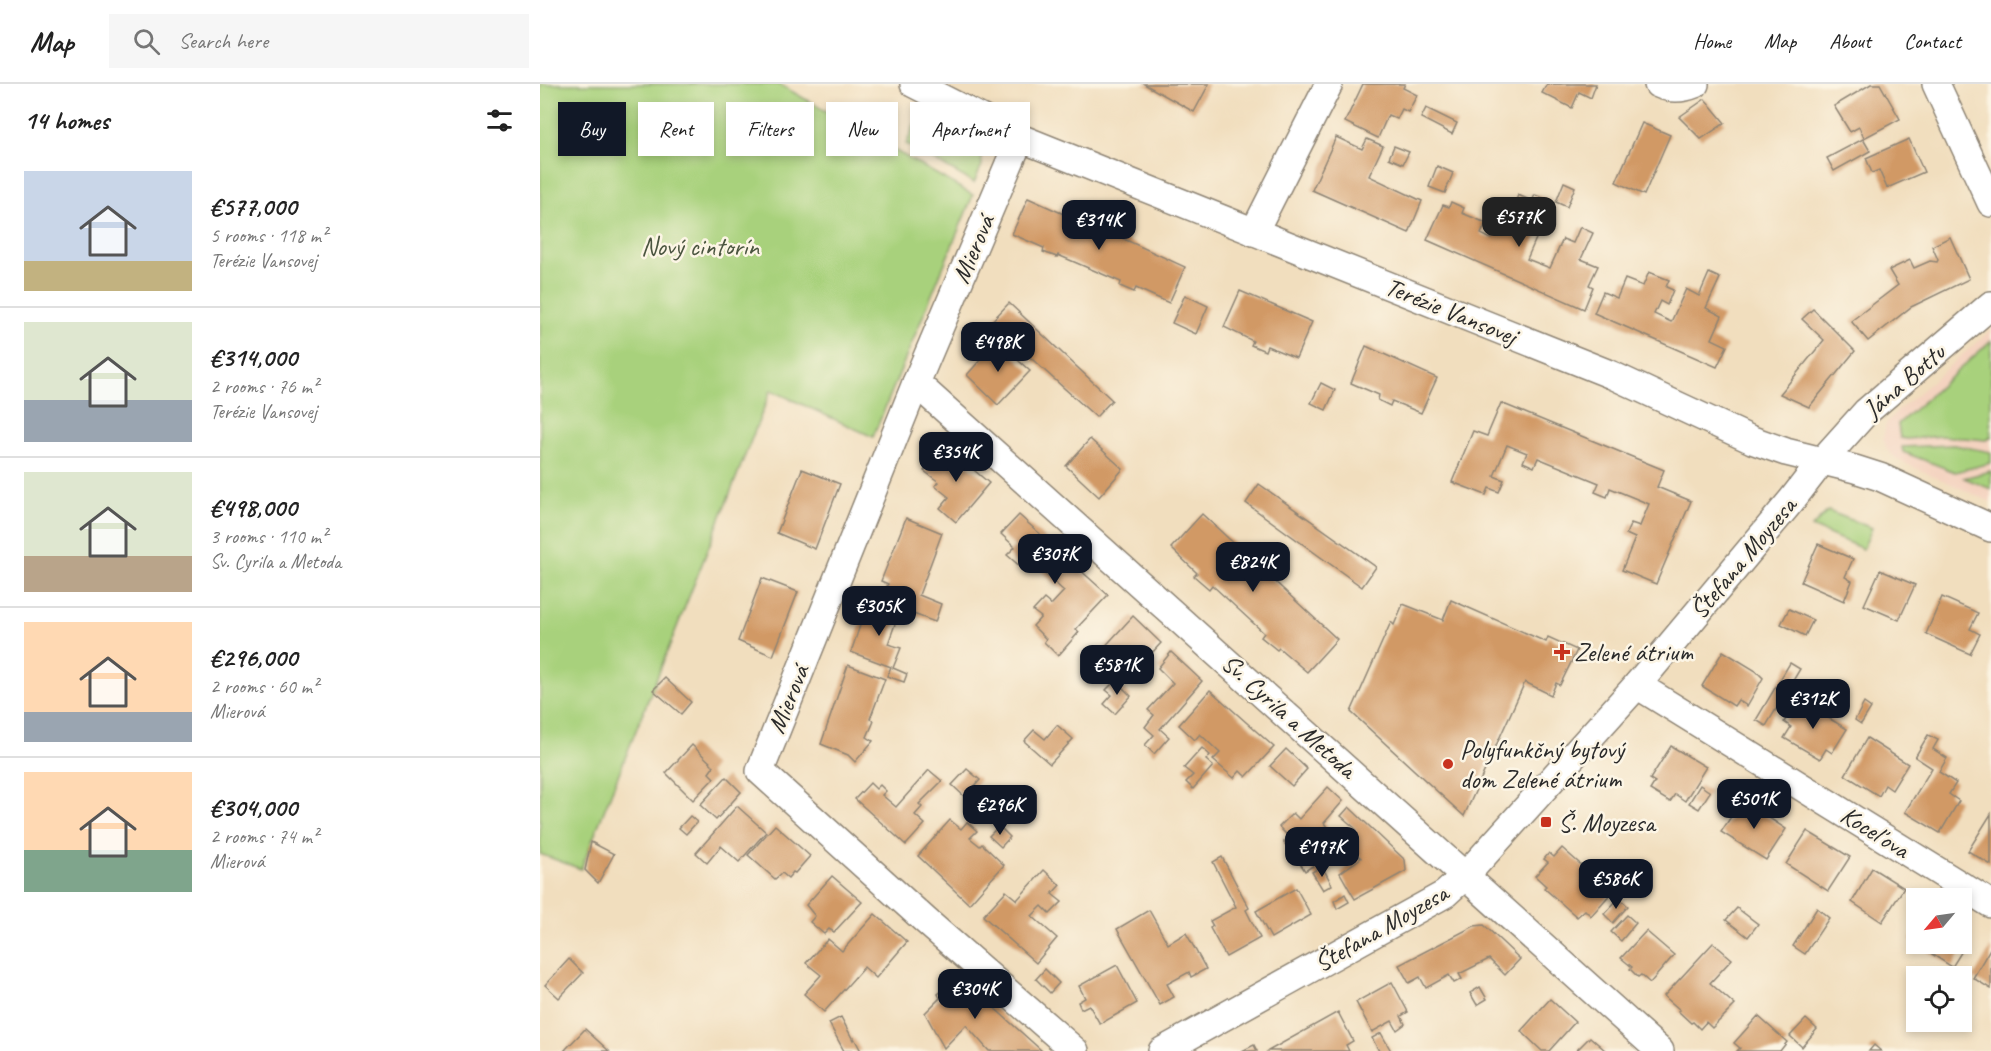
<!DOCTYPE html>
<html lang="en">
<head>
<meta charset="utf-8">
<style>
	body { margin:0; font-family:Caveat,sans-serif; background:#f6f6f6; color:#222; height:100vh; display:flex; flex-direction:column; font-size:22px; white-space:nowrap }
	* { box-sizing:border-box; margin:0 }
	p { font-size:20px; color:#767676 }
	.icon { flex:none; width:33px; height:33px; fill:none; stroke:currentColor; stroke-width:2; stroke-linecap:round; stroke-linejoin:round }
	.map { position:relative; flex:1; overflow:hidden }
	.panel { display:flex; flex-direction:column; background:#fff; width:540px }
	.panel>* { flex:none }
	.banner { position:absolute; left:18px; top:18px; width:570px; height:54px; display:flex; gap:12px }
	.needle { width:39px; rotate:241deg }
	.controls { position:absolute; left:1366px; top:804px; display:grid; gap:12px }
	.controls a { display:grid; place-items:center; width:66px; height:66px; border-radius:0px; background:#fff; box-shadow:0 3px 9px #0003; font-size:30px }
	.price { position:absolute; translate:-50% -51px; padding:0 14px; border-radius:12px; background:#111827; color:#fff; font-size:20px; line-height:39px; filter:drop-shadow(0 2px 3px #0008) }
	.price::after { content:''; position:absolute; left:50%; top:36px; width:18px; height:14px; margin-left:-9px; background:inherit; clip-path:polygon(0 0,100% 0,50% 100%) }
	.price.selected { background:#222; color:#fff }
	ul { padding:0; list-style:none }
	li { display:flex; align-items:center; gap:18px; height:150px; padding:0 24px }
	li+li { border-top:2px solid #e0e0e0 }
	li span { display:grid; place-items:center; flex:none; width:168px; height:120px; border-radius:0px; color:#555 }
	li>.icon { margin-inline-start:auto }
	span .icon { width:72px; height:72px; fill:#fffc; stroke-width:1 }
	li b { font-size:26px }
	h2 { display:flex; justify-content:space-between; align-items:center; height:72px; padding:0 24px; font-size:26px }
	.pill { padding:0 21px; border-radius:0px; background:#fff; box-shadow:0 3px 9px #0003; font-size:21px; line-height:54px }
	.pill.selected { background:#111827; color:#fff }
	header { display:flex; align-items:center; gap:36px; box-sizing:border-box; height:84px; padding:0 30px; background:#fff; border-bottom:2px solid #e0e0e0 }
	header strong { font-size:28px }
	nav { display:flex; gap:33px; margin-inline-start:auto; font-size:21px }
	.search { width:420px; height:54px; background:#f6f6f6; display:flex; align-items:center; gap:15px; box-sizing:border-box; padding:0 21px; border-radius:0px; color:#767676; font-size:22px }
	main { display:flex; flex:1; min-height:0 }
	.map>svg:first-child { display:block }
	.built { fill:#f4d3c0 }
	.green { fill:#a8d17c; stroke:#6a7e54; stroke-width:1.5 }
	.building { fill:#d19965 }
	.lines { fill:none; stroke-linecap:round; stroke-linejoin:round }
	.street-casing { stroke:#8e8474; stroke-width:30 }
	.street { stroke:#fff; stroke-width:27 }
	.poi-dot { fill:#c8321e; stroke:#fcf5e5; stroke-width:2 }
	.labels { text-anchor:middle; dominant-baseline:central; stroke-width:5; stroke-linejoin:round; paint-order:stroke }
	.park-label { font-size:26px; fill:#4a543f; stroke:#fcf5e5 }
	.street-label { font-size:26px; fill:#2b2b2b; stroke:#fcf5e5 }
	.poi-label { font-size:26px; fill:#2b2b2b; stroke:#fcf5e5; text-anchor:start }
</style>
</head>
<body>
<header>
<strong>Map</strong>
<div class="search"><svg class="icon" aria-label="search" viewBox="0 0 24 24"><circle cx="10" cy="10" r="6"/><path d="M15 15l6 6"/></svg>Search here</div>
<nav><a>Home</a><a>Map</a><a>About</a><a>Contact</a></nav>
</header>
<main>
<section class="panel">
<h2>14 homes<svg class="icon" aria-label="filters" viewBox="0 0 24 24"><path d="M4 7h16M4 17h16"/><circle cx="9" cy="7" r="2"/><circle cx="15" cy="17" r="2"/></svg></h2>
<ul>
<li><span style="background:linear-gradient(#c9d6e8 75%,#c2b280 0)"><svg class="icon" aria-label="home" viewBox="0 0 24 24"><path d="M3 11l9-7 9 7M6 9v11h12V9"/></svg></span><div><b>€577,000</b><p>5 rooms · 118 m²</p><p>Terézie Vansovej</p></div></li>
<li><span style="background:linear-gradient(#dfe7d0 65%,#9aa5b1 0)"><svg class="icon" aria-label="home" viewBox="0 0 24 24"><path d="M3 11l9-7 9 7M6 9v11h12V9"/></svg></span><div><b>€314,000</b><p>2 rooms · 76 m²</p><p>Terézie Vansovej</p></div></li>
<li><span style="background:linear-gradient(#dfe7d0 70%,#b9a48a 0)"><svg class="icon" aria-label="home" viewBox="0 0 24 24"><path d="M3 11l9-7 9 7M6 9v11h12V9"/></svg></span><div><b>€498,000</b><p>3 rooms · 110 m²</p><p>Sv. Cyrila a Metoda</p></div></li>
<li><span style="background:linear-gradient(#ffd9b3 75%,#9aa5b1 0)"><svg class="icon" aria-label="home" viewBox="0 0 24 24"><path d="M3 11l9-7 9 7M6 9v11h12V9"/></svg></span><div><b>€296,000</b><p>2 rooms · 60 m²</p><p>Mierová</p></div></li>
<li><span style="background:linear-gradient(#ffd9b3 65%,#7fa58c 0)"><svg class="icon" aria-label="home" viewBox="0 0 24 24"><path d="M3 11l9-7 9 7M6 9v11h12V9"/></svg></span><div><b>€304,000</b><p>2 rooms · 74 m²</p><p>Mierová</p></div></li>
</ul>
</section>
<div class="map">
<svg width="1451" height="967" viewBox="0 0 1451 967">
	<rect width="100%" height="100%" fill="#fcf5e5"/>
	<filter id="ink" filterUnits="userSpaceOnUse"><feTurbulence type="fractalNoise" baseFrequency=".0167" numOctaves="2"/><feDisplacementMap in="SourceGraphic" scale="12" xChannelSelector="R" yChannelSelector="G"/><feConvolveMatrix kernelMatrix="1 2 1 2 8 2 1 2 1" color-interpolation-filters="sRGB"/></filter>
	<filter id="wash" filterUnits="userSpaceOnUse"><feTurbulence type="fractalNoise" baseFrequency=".008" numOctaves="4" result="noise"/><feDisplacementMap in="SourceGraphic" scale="24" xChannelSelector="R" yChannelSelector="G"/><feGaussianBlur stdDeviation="1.35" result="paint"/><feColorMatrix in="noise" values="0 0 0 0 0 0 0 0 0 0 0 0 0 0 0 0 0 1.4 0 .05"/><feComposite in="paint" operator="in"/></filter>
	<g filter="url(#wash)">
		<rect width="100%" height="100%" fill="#f1debe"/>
		<polygon class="built" points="1451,246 1451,418 1358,376 1347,366 1343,355 1346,340 1351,333"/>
		<g class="green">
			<polygon points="0,0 239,0 433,111 333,353 231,306 41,785 0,770"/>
			<polygon points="375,39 433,65 441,71 442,81 434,99 366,60"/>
			<polygon points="1451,257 1451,353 1446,356 1402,352 1367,355 1360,354 1358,340"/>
			<polygon points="1414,361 1451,368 1451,379 1415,388 1363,368 1362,363"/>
			<polygon points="1451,387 1451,405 1424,394"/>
			<polygon points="1288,427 1332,444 1323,465 1272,443"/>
		</g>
		<g id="blocks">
			<g class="building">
				<polygon points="604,0 669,0 654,28"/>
				<polygon points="823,0 865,0 863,4 877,11 868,28 862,25 857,35 848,31 838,54 805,38"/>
				<polygon points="1007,0 1056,0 1051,14 1039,8 1032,24 1002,9"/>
				<polygon points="1331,0 1340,0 1360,35 1324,54 1319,43 1310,48 1294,22"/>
				<polygon points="1165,15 1185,39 1161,55 1139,33"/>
				<polygon points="886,24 917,39 912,50 881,34"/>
				<polygon points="1102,39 1130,51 1104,111 1076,98"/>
				<polygon points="796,53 822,65 827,55 843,62 829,92 882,117 869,149 772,106"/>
				<polygon points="1323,55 1330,67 1294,87 1287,74"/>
				<polygon points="1369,55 1384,88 1347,104 1339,86 1332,89 1326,74"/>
				<polygon points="854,62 869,68 863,80 849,74"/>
				<polygon points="897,82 913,89 905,109 889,103"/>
				<polygon points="1024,98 1035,103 1027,123 1016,118"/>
				<polygon points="978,111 992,117 995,111 1011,117 1010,123 987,175 1010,184 1023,155 1033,159 1040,143 1053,149 1041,175 1058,182 1049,201 1053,203 1044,225 887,156 903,121 909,123 911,118 924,124 922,129 946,139 941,150 951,155 967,119 974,122"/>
				<polygon points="488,114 548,141 549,139 645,183 629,219 596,204 594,208 580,202 581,198 518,171 517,173 503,168 504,164 472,150"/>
				<polygon points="1410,153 1429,195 1371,223 1328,257 1311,237 1358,201 1349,186 1370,176 1374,184 1390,177 1397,178 1398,176 1392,162"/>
				<polygon points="1109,188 1129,196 1126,203 1133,206 1127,221 1120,217 1114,230 1131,238 1146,205 1159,212 1169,189 1180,194 1166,224 1182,232 1172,255 1187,262 1177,283 1054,229 1063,208 1077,214 1085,195 1103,202"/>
				<polygon points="700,207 772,238 756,274 727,262 725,267 711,261 713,257 684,243"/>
				<polygon points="645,211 668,222 656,250 632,239"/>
				<polygon points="469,219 572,316 556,333 451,238"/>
				<polygon points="1273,225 1315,267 1269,323 1240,310 1284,256 1262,235"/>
				<polygon points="457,257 490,287 458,321 427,291"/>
				<polygon points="826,262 897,294 881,329 852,317 850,322 838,316 839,311 811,299"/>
				<polygon points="781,299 795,306 786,326 771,319"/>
				<polygon points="961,319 1124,386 1117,403 1151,417 1116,500 1082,486 1095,454 1086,450 1091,439 1100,442 1109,420 1070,404 1067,413 1055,408 1059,399 998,374 994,383 983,378 987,369 967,361 954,392 964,396 959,408 949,404 946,411 912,398 933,347 947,352"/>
				<polygon points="550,355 583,385 559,413 526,382"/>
				<polygon points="406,362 449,399 416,438 400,424 409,413 395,402 399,398 384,387"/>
				<polygon points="262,385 300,400 275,465 237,449"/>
				<polygon points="719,400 836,483 822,503 706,419"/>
				<polygon points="662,430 797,555 767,588 739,564 737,566 721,553 724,549 672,501 669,505 654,492 657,489 631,464"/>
				<polygon points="479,431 568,511 536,545 539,548 518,572 504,558 506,555 493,542 501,533 493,527 504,515 511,521 524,507 489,476 482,484 467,471 475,463 461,450"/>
				<polygon points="366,434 402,449 379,511 401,520 395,538 341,518 348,500 341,497"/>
				<polygon points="1278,460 1313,475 1305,493 1312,497 1304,517 1261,498"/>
				<polygon points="1340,486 1375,501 1359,536 1324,521"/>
				<polygon points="222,494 258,508 233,572 198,557"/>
				<polygon points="1402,513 1438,529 1430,545 1440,550 1430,570 1386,550"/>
				<polygon points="329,515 360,526 348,560 361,564 353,584 367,590 364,598 347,592 351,583 311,568"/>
				<polygon points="911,516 1006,558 1008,553 1037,566 1020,601 1016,599 1011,611 985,598 924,732 811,628 851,538 854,541 863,520 903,536"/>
				<polygon points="1249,525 1273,536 1265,552 1241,540"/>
				<polygon points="593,532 621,559 589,594 560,568"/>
				<polygon points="1183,567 1216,587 1223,594 1207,622 1198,616 1194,622 1162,602"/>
				<polygon points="631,568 662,597 620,645 629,653 614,670 605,661 614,651 605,643 614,631 608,626 633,599 618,584"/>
				<polygon points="1250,579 1260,585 1226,642 1216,636"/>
				<polygon points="308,581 345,595 330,635 334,637 327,653 333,657 315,678 308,671 281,660"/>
				<polygon points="125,594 151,618 141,630 113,606"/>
				<polygon points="578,594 583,599 581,602 591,612 575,630 564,620 572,611 566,606"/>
				<polygon points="670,606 734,663 706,693 700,687 694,694 673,676 680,669 660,650 655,656 639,641"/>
				<polygon points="1258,616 1307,645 1292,669 1286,665 1280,675 1244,654 1251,643 1244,638"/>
				<polygon points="1324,619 1331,624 1321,640 1315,636"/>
				<polygon points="517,641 533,655 510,680 484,657 494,646 505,655"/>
				<polygon points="1388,651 1398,656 1393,665 1407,674 1399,688 1416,699 1409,710 1419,717 1400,749 1365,728 1392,684 1375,673"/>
				<polygon points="1327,654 1368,680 1352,706 1345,701 1339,712 1305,691"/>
				<polygon points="152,661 174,682 169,689 174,694 153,716 126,689"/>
				<polygon points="1131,662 1166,683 1145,717 1135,710 1130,718 1110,706 1115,698 1110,695"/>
				<polygon points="662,664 670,671 666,676 673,682 653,705 646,698 653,691 644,684"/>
				<polygon points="746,665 767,685 752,702 730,682"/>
				<polygon points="427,685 440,696 425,713 412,701"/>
				<polygon points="389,686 402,697 379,720 382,723 375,731 385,740 366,761 315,715 330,699 336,705 340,701 346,707 342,711 356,723"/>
				<polygon points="186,693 201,708 176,736 160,721"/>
				<polygon points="1160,701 1170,708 1159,725 1149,719"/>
				<polygon points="788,703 803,717 784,739 789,746 779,757 771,751 755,769 745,760 744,758 749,753 739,743 753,729 759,735"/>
				<polygon points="1202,716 1246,745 1226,776 1181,748"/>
				<polygon points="463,717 472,726 459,741 449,732"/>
				<polygon points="197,722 226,748 199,778 181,762 167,779 156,769"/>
				<polygon points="809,723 865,776 866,787 815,815 800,789 821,774 810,764 815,757 810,753 816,745 801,732"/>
				<polygon points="1451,730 1451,781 1428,767"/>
				<polygon points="150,732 157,738 146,750 139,744"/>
				<polygon points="410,736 421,745 427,738 437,747 430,754 440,762 442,760 464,781 429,820 378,772"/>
				<polygon points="235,741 270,772 255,789 253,788 248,794 242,789 235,795 208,771"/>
				<polygon points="459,742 470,753 461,763 449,752"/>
				<polygon points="1267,747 1310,773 1288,807 1246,780"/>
				<polygon points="51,758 74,770 58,799 45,786"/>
				<polygon points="765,764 776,780 765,787 755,771"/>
				<polygon points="1022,764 1072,808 1051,832 1045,826 1037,833 1004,804 1006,802 995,792 1008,778 1004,775 1009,769 1014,773"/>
				<polygon points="682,773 709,824 706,826 720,854 686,873 670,844 673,842 670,837 696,823 673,778"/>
				<polygon points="782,782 792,801 783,806 772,788"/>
				<polygon points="1332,784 1364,804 1342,838 1312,818"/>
				<polygon points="504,786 520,801 512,810 522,818 510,830 502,822 492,832 517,854 496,879 443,832 466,807 477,816"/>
				<polygon points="292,792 322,818 294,848 289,845 284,850 270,838 275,832 266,821"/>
				<polygon points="756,804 771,831 731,854 716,827"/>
				<polygon points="805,810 809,818 797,825 794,817"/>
				<polygon points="1079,814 1088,822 1073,839 1064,830"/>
				<polygon points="1197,824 1218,840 1208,853 1186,836"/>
				<polygon points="1277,824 1289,834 1265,870 1253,862"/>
				<polygon points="609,826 628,860 646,849 666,885 651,893 649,888 627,900 634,913 620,921 577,845"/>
				<polygon points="335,830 367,858 336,894 324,883 284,928 264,910 281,891 266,879 288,855 302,867"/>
				<polygon points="1087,831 1096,839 1081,857 1071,848"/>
				<polygon points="944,841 980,875 965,891 949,875 919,890 922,895 914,899 909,891 886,904 880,893 869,899 859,881 934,842"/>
				<polygon points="1377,845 1377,860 1421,860 1425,862 1412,883 1370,856"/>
				<polygon points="1106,847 1134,871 1110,899 1101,891 1098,893 1090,885 1092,883 1081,874"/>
				<polygon points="1173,859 1192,875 1170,899 1195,921 1172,944 1166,938 1160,945 1153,938 1151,939 1138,927 1140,926 1124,912"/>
				<polygon points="1451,863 1451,905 1433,894"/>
				<polygon points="29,875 43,889 19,914 5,901"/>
				<polygon points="577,881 597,919 560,940 549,921 541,925 538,918 545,914 539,902"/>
				<polygon points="505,885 519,899 510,909 496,895"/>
				<polygon points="420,893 502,967 449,967 426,941 404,964 385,929 400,914 398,910"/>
				<polygon points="852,898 868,928 861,932 865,940 857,946 852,937 832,948 816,918"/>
				<polygon points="940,903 947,915 937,921 930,909"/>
				<polygon points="1010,915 1035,938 1009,967 1002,967 981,947"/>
				<polygon points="798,928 813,957 806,961 809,967 728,967"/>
				<polygon points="1218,932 1247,958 1240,967 1197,967 1200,964 1194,959"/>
				<polygon points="301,933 313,956 314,954 321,967 304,967 289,939"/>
				<polygon points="1266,935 1277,945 1262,963 1250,952"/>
				<polygon points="45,945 69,967 24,967"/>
				<polygon points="841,949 851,967 839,967 832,954"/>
				<polygon points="1050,953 1066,967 1036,967"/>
				<polygon points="714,961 717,967 702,967"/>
				<polygon points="1334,961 1341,967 1329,967"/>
			</g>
		</g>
	</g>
	<g filter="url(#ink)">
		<use href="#blocks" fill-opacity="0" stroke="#8e8474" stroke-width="1.5"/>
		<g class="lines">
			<defs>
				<g id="street">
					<polyline points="374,0 480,54 1072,291 1212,356 1246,368 1315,385 1340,393 1451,444"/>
					<path d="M1118 0C1131 6 1143 5 1155 0"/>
					<polyline points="1396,0 1451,119"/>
					<polyline points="480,54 376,299 220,687 386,837 535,967"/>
					<polyline points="714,148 789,0"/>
					<polyline points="376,299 1120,967"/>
					<polyline points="1097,601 1451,820"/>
					<polyline points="622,967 905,810 926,791 1097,601 1251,417 1282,377 1326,328 1451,221"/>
				</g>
			</defs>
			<use href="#street" class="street-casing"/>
			<use href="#street" class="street"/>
		</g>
	</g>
	<g class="poi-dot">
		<path d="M1019 559h6v6h6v6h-6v6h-6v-6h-6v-6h6z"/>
		<circle cx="908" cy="680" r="6"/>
		<rect x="1000" y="732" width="12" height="12" rx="3"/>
	</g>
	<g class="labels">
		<g class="park-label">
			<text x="160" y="162">Nový cintorín</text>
		</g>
		<g class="street-label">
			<text transform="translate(433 165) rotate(-67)">Mierová</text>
			<text transform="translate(911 227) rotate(22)">Terézie Vansovej</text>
			<text transform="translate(1364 297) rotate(-41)">Jána Bottu</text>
			<text transform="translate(1203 474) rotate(-50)">Štefana Moyzesa</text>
			<text transform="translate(248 615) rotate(-68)">Mierová</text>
			<text transform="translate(749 632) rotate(42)">Sv. Cyrila a Metoda</text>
			<text transform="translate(1335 748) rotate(32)">Koceľova</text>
			<text transform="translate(841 844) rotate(-30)">Štefana Moyzesa</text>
		</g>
		<g class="poi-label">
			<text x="1034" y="568">Zelené átrium</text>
			<text x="920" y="665">Polyfunkčný bytový<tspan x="920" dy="30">dom Zelené átrium</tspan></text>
			<text x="1018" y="738">Š. Moyzesa</text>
		</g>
	</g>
</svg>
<div class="controls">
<a><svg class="needle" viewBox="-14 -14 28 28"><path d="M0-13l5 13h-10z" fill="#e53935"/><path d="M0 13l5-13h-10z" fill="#767676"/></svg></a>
<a><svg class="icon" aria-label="locate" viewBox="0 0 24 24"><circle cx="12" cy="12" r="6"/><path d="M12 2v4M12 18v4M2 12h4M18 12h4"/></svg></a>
</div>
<b class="price selected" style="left:979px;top:164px">€577K</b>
<b class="price" style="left:559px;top:167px">€314K</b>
<b class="price" style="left:458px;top:289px">€498K</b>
<b class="price" style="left:416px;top:399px">€354K</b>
<b class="price" style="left:515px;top:501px">€307K</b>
<b class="price" style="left:713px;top:509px">€824K</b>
<b class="price" style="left:339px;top:553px">€305K</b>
<b class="price" style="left:577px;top:612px">€581K</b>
<b class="price" style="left:1273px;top:646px">€312K</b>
<b class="price" style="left:1214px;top:746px">€501K</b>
<b class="price" style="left:460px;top:752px">€296K</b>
<b class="price" style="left:782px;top:794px">€197K</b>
<b class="price" style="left:1076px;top:826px">€586K</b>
<b class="price" style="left:435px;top:936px">€304K</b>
<div class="banner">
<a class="pill selected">Buy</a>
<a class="pill">Rent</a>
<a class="pill">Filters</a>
<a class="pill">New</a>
<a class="pill">Apartment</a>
</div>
</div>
</main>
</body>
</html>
